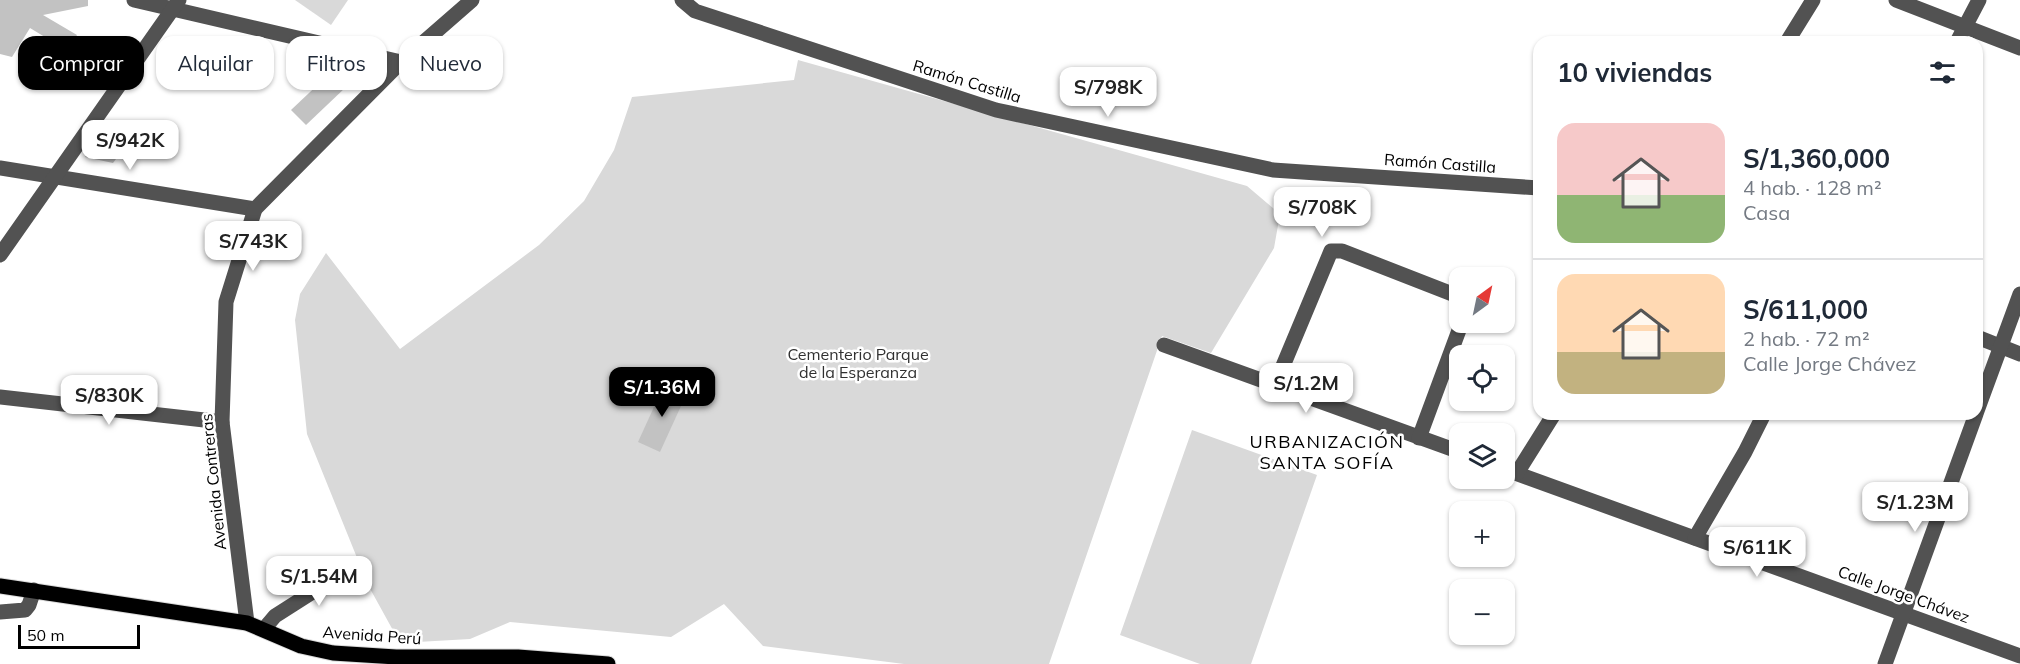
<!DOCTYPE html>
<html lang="es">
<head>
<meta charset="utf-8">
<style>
	body { margin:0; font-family:Mulish,sans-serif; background:#f6f6f7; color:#1f2937; height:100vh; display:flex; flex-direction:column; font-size:22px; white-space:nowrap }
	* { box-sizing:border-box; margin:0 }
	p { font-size:20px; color:#747a83 }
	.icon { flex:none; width:33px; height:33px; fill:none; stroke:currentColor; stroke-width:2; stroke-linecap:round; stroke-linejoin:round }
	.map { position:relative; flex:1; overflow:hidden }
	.sheet { position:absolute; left:1533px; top:36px; width:450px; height:384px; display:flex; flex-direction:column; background:#fff; border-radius:18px; box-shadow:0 2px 4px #0004 }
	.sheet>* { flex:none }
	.hud { position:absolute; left:18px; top:36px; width:570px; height:54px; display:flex; gap:12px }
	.needle { width:39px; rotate:33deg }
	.controls { position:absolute; left:1449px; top:267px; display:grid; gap:12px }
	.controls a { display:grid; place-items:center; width:66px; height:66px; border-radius:12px; background:#fff; box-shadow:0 2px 4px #0004; font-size:30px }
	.scale { position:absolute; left:18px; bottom:15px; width:122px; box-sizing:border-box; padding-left:6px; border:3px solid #000; border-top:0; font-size:16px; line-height:21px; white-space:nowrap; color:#000; -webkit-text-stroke:4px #fff; paint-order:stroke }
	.price { position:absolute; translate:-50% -51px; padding:0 14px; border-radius:12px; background:#fff; color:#222; font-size:20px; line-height:39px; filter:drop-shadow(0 2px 3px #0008) }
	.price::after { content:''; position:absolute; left:50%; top:36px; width:18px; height:14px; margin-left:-9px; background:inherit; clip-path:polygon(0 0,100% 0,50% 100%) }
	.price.on { background:#000; color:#fff }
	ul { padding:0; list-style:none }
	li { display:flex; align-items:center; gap:18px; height:150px; padding:0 24px }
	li+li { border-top:2px solid #e0e1e3 }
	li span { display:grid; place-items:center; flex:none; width:168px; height:120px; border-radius:18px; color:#555 }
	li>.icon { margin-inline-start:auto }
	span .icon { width:72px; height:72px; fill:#fffc; stroke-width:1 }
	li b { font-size:26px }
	h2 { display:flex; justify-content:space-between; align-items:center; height:72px; padding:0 24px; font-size:26px }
	.pill { padding:0 21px; border-radius:18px; background:#fff; box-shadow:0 2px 4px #0004; font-size:21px; line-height:54px }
	.pill.on { background:#000; color:#fff }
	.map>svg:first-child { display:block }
	.green { fill:#d9d9d9 }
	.building { fill:#c2c2c2 }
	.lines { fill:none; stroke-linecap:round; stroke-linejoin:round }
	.major-casing { stroke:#dbdbdb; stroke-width:17 }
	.minor { stroke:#525252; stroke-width:15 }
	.major { stroke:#000; stroke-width:15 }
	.labels { text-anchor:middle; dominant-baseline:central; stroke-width:5; stroke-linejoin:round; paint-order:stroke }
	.street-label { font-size:16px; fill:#000; stroke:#fff }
	.park-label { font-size:16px; fill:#303030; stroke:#fff }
	.neighbourhood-label { font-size:18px; letter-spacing:1.5px; fill:#000; stroke:#fff }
</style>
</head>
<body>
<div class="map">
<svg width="2020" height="664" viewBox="0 0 2020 664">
	<rect width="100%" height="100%" fill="#fff"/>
	<g class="green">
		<polygon points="295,0 348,0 331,25"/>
		<polygon points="798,60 1247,186 1280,214 1274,248 1211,353 1162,336 1049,664 904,664 763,646 724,604 671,637 510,622 470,639 400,643 368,585 307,434 295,320 300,294 326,253 400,349 539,245 584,201 614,150 632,97 794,80"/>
		<polygon points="1192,430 1317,475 1251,664 1200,664 1120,635"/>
	</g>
	<g class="building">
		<polygon points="0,0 88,0 88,6 43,15 77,35 68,51 30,28 12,57 0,54"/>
		<polygon points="345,59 361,63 366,68 306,125 291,110"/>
		<polygon points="110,123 131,139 113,163 85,157"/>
		<polygon points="664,385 686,395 660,452 638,442"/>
	</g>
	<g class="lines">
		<defs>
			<polyline id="major" points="0,586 247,623 301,646 333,653 396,657 518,657 608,664"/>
		</defs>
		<use href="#major" class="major-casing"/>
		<g class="minor">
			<polyline points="134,0 401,62"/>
			<polyline points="682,0 695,11 996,110 1273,170 1539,188"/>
			<polyline points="1896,0 2020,48"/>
			<polyline points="1787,42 1813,0"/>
			<polyline points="1957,42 1979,0"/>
			<polyline points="0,168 255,209"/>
			<polyline points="0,255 179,0"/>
			<polyline points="1977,337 2020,354"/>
			<polyline points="1164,345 1460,452"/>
			<polyline points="1275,385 1331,251 1342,251 1460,297"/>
			<polyline points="0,397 222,422"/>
			<polyline points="1977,411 2020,294"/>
			<polyline points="1419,438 1462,322"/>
			<polyline points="1504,469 2020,656"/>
			<polyline points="1517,473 1554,414"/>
			<polyline points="1695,538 1745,452 1764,414"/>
			<polyline points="0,612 25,610 29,605 34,590"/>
			<polyline points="247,623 222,422 226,302 255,209 401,62 472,0"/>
			<polyline points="264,629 275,616 355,565"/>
			<polyline points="1885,664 1976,414"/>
		</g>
		<use href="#major" class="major"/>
	</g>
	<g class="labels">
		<g class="street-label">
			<text transform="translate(967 81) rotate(17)">Ramón Castilla</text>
			<text transform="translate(1440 163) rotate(4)">Ramón Castilla</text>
			<text transform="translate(213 482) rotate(-96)">Avenida Contreras</text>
			<text transform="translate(1904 594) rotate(20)">Calle Jorge Chávez</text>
			<text transform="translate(372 635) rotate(4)">Avenida Perú</text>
		</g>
		<g class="park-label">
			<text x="858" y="354">Cementerio Parque<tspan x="858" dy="18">de la Esperanza</tspan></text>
		</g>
		<g class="neighbourhood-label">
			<text x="1327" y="441">URBANIZACIÓN<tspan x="1327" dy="21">SANTA SOFÍA</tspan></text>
		</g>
	</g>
</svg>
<div class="controls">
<a><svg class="needle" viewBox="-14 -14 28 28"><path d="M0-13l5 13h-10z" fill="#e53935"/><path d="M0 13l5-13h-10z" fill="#747a83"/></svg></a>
<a><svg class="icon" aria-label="locate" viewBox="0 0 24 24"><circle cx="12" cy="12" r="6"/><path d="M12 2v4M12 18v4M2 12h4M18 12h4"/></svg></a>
<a><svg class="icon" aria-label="layers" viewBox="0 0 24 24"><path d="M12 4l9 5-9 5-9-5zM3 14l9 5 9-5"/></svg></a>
<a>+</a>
<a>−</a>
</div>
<div class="scale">50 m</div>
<b class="price" style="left:1108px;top:118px">S/798K</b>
<b class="price" style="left:130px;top:171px">S/942K</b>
<b class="price" style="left:1322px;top:238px">S/708K</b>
<b class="price" style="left:253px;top:272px">S/743K</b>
<b class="price" style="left:1306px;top:414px">S/1.2M</b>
<b class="price on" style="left:662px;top:418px">S/1.36M</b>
<b class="price" style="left:109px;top:426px">S/830K</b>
<b class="price" style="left:1915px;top:533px">S/1.23M</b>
<b class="price" style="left:1757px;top:578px">S/611K</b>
<b class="price" style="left:319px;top:607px">S/1.54M</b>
<div class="hud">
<a class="pill on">Comprar</a>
<a class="pill">Alquilar</a>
<a class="pill">Filtros</a>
<a class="pill">Nuevo</a>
</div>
<section class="sheet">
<h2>10 viviendas<svg class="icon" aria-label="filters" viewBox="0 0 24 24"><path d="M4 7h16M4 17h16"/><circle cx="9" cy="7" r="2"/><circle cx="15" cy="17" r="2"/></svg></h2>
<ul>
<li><span style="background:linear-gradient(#f6c9c9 60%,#8fb573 0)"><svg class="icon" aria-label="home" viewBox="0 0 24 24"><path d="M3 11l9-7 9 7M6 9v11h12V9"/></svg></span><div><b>S/1,360,000</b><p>4 hab. · 128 m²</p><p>Casa</p></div></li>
<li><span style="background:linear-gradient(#ffd9b3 65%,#c2b280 0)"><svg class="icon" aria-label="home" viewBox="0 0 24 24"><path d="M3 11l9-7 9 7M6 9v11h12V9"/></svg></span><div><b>S/611,000</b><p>2 hab. · 72 m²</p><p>Calle Jorge Chávez</p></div></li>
</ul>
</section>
</div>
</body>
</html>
